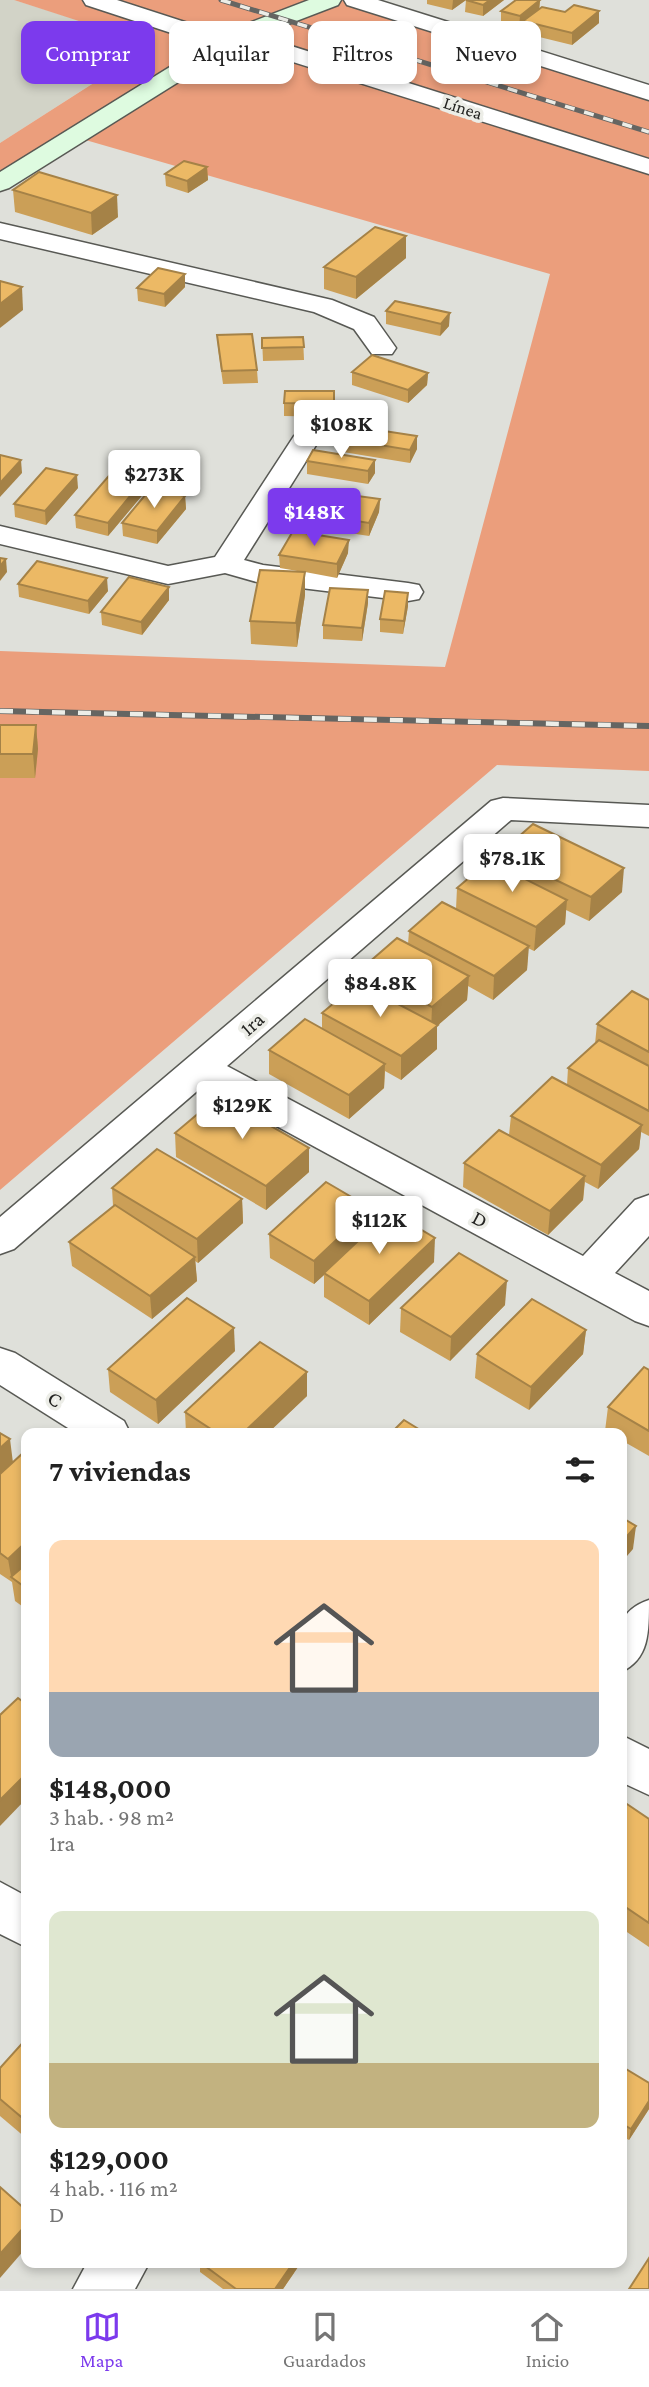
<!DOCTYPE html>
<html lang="es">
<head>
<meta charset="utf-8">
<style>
	body { margin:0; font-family:"Crimson Pro",serif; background:#f2f2f2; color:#222; height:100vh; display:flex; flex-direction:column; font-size:26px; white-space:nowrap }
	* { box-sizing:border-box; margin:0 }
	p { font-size:23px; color:#767676 }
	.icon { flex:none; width:38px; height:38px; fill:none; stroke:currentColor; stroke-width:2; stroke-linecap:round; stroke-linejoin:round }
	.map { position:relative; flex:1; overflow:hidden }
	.drawer { position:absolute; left:21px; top:1428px; width:606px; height:840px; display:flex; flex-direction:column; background:#fff; border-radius:14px; box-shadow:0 4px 10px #0003 }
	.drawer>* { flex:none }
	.guide { position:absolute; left:21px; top:21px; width:607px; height:63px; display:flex; gap:14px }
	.price { position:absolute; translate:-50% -60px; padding:0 16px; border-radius:7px; background:#fff; color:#222; font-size:23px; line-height:46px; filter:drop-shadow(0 2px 4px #0008) }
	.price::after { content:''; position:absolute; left:50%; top:42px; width:21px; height:16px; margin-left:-10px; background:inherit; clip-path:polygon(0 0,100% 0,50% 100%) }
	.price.on { background:#7c3aed; color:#fff }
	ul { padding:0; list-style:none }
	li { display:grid; align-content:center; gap:14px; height:371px; padding:0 28px }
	li span { display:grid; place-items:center; height:217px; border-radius:14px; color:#555 }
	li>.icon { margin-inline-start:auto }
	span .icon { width:126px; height:126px; fill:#fffc; stroke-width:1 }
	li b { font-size:30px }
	h2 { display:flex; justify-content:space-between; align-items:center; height:84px; padding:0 28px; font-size:30px }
	.pill { padding:0 24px; border-radius:14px; background:#fff; box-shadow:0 4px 10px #0003; font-size:24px; line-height:63px }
	.pill.on { background:#7c3aed; color:#fff }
	.tabs { display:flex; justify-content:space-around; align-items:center; height:98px; border-top:2px solid #e0e0e0; background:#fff; font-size:19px; color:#767676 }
	.tabs a { display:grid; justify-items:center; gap:4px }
	.tabs .on { color:#7c3aed }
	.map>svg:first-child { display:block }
	.built { fill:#d2d3c7 }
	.green { fill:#eb9e7c }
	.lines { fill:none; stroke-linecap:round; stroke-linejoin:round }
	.street-casing { stroke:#585954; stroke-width:3 }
	.secondary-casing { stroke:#585954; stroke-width:3 }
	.street { fill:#fff; fill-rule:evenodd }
	.secondary { fill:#defbe0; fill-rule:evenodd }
	.rail-far1-casing { stroke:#656562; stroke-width:5 }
	.rail-casing { stroke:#656562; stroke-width:6 }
	.rail-far1 { stroke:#ecede7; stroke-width:3.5; stroke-dasharray:10; stroke-linecap:butt }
	.rail { stroke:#ecede7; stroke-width:4.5; stroke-dasharray:13; stroke-linecap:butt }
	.wall { fill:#cb9f57 }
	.shaded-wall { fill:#a58247 }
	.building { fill:#ecb965; stroke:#a58247; stroke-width:2 }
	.labels { text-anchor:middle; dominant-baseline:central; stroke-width:7; stroke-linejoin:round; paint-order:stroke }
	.far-street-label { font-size:18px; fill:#242422; stroke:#ecede7 }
	.street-label { font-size:21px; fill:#242422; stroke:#ecede7 }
</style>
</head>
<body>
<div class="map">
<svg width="649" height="2289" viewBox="0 0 649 2289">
	<rect width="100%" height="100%" fill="#dfe0da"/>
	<polygon class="built" points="0,0 14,0 154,44 0,143"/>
	<polygon class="green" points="14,0 355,0 649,93 649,771 497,765 0,1190 0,651 445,667 550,274 82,139 0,190 0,143 153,45"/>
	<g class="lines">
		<defs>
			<g id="street">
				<polygon points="83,0 117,0 225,35 236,29 244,31 649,159 649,174 236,44 225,50 217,48 86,5"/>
				<polygon points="344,0 378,0 649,85 649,100 347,5"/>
				<polygon points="0,223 332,300 374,317 396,348 392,354 372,354 354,329 314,312 0,239"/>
				<polygon points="304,433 314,436 318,442 244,560 263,565 408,583 419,585 423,592 419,599 408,601 260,583 225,573 168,584 0,544 0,526 168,566 215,557 294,436"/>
				<polygon points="503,798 649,805 649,827 511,820 227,1066 583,1256 635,1200 649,1195 649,1236 615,1273 649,1291 649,1326 635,1321 203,1086 14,1249 0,1254 0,1217 491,801"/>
				<polygon points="0,1348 15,1353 124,1421 130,1433 76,1433 0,1385"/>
				<path d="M649 1600C649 1633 649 1659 621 1672 621 1639 611 1613 649 1600Z"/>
				<polygon points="621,1735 649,1749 649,1795 621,1782"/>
				<polygon points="0,1882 26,1896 26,1947 0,1934"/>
				<polygon points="87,2263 149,2263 135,2289 73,2289"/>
			</g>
			<polygon id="secondary" points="309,0 341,0 338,5 244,41 9,188 0,191 0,172 228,31"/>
		</defs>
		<use href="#street" class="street-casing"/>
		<use href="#secondary" class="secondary-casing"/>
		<use href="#street" class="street"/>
		<use href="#secondary" class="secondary"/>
		<defs>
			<polyline id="rail-far1" points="221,0 649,132"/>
			<polyline id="rail" points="0,711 649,726"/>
		</defs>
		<use href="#rail-far1" class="rail-far1-casing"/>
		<use href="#rail" class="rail-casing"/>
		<use href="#rail-far1" class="rail-far1"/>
		<use href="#rail" class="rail"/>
	</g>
	<g class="wall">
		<polygon points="427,0 466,0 452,10 427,4"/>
		<polygon points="466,0 504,0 483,16 465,12"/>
		<polygon points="540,0 539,9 599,23 572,45 523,33 523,24 519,27 501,23 501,11"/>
		<polygon points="207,167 208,180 188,193 166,186 165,174"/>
		<polygon points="13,190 118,217 92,235 15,212"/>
		<polygon points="406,236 406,258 356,299 324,289 324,267"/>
		<polygon points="185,287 165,307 138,301 137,288"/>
		<polygon points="395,301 449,326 440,336 386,324 386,311"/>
		<polygon points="217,335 257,370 258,383 223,384 218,348"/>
		<polygon points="303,337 304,360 263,361 262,338"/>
		<polygon points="352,372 428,373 427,385 408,403 352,385"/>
		<polygon points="334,391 334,417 284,416 284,403"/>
		<polygon points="337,438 417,449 410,463 337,451"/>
		<polygon points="313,450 375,473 368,484 307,474 307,461"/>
		<polygon points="144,479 145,492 108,536 76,528 75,515"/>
		<polygon points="78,488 46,525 15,517 14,504"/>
		<polygon points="185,496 186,509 157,544 123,536 122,523"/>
		<polygon points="380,499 379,512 369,536 317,528 317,515"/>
		<polygon points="348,553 337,578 305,572 305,595 297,647 251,644 250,621 303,572 280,568 279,555"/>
		<polygon points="18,584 108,591 89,614 19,597"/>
		<polygon points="169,587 169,600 142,635 102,625 101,612"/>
		<polygon points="368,590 368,603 362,641 323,639 323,625"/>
		<polygon points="408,606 403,634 380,632 380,619"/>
		<polygon points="0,725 36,725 38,749 35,778 0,778"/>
		<polygon points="500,853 622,892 589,921 566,910 565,924 534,951 528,948 527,970 493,1000 468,986 467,1000 437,1026 437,1049 401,1080 385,1071 384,1088 349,1119 269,1074 269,1050 322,1029 322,1013 360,984 360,970 408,944 409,931 456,909 457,888 500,867"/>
		<polygon points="649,1000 649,1136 641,1132 639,1149 598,1189 585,1182 583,1200 548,1235 463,1187 464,1163 509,1135 511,1116 567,1085 568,1068 595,1044 597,1024"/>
		<polygon points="175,1133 309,1148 309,1172 266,1210 176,1157"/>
		<polygon points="112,1188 242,1199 243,1223 198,1263 195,1261 197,1281 152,1319 72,1266 69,1242 113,1206"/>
		<polygon points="370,1230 434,1262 369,1325 324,1297 324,1275 314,1284 270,1258 269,1234"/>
		<polygon points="505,1305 450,1361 400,1332 401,1308"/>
		<polygon points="586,1330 583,1354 529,1410 475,1378 477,1354"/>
		<polygon points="235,1351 158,1424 110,1392 108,1369"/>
		<polygon points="649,1370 649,1456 621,1440 621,1433 609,1433 605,1431 608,1407"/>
		<polygon points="307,1372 307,1396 268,1433 186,1433 185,1412"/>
		<polygon points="0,1433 13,1462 26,1456 26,1609 15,1601 12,1582 0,1574"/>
		<polygon points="621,1800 649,1819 649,1947 621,1928"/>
		<polygon points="26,2039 26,2138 0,2116 0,2068"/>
		<polygon points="621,2066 649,2083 649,2109 629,2140 621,2136"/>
		<polygon points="200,2263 298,2263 298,2267 283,2289 223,2289 200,2272"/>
	</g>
	<g class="shaded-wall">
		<polygon points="453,0 466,0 452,10"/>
		<polygon points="490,0 504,0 483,16 483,5"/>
		<polygon points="540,0 539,12 523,21 523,24 519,27 520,16"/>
		<polygon points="599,11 599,23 572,45 572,33"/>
		<polygon points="207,167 208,180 188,193 187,181"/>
		<polygon points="117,195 118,217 92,235 91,213"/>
		<polygon points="406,236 406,258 356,299 356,277"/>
		<polygon points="185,274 185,287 165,307 164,294"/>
		<polygon points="22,287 23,310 0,328 0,304"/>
		<polygon points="450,313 449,326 440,336 441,324"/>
		<polygon points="428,373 427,385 408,403 408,390"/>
		<polygon points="417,436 417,449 410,463 410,450"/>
		<polygon points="21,460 22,473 0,497 0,483"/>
		<polygon points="375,460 375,473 368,484 368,471"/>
		<polygon points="77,475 78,488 46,525 45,511"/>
		<polygon points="144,479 145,492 108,536 108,523"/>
		<polygon points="185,496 186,509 157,544 157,531"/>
		<polygon points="380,499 379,512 369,536 369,523"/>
		<polygon points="349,540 348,553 337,578 337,564"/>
		<polygon points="6,559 7,572 0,581 0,566"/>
		<polygon points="305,572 305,595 297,647 296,623"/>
		<polygon points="107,578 108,591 89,614 88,601"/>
		<polygon points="169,587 169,600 142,635 141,622"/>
		<polygon points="368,590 368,603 362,641 362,628"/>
		<polygon points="408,593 408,606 403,634 404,621"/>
		<polygon points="36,725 38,749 35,778 33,754"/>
		<polygon points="624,868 622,892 589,921 591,897"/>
		<polygon points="567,900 565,924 534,951 536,927"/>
		<polygon points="529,946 527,970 493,1000 494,976"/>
		<polygon points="469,976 467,1000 437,1026 437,1049 401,1080 401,1056 431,1031 432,1007"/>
		<polygon points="385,1064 384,1088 349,1119 349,1095"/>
		<polygon points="642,1125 639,1149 598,1189 601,1165"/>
		<polygon points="309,1148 309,1172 266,1210 266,1186"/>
		<polygon points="585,1176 583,1200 548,1235 550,1211"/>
		<polygon points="242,1199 243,1223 198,1263 197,1239"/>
		<polygon points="370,1208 370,1232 324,1273 324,1275 314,1284 314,1261"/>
		<polygon points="435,1238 434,1262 369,1325 369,1301"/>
		<polygon points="195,1257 197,1281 152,1319 150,1296"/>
		<polygon points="507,1281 505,1305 450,1361 451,1337"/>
		<polygon points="234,1328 235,1351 158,1424 156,1400"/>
		<polygon points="586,1330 583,1354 529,1410 531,1387"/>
		<polygon points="307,1372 307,1396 268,1433 243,1433"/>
		<polygon points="10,1439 13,1463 0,1474 0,1448"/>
		<polygon points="636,1526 633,1549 621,1563 621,1543"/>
		<polygon points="26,1542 26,1568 11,1577 12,1582 8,1559"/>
		<polygon points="26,1774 26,1799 0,1826 0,1800"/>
		<polygon points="649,2101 649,2109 629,2140 631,2129"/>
		<polygon points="26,2225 26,2248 0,2278 0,2254"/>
		<polygon points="293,2263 298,2263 298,2267 283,2289 275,2289"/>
	</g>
	<g class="building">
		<polygon points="466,0 490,0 483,5"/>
		<polygon points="516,0 540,0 520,16 501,11"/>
		<polygon points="574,5 599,11 572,33 523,21 542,7 565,12"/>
		<polygon points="184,161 207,167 187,181 165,174"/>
		<polygon points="39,172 117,195 91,213 13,190"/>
		<polygon points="375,227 406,236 356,277 324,267"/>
		<polygon points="158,268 185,274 164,294 137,288"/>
		<polygon points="0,281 22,287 0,304"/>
		<polygon points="395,301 450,313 441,324 386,311"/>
		<polygon points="252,334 257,370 222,371 217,335"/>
		<polygon points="303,337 304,347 262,348 262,338"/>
		<polygon points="372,355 428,373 408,390 352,372"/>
		<polygon points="285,391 334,391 334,404 284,403"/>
		<polygon points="345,425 417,436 410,450 337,438"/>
		<polygon points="313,450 375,460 368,471 307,461"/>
		<polygon points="0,455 21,460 0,483"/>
		<polygon points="46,468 77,475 45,511 14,504"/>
		<polygon points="113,471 144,479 108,523 75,515"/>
		<polygon points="151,488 185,496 157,531 122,523"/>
		<polygon points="328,492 380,499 369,523 317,515"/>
		<polygon points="293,531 349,540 337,564 279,555"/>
		<polygon points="0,558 6,559 0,566"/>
		<polygon points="37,561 107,578 88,601 18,584"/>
		<polygon points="260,570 305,572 296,623 250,621"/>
		<polygon points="129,577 169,587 141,622 101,612"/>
		<polygon points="330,588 368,590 362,628 323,625"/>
		<polygon points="385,591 408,593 404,621 380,619"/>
		<polygon points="0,725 36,725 33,754 0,754"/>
		<polygon points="533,824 624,868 591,897 500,853"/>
		<polygon points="489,861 567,900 536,927 457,888"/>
		<polygon points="442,902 529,946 494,976 409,931"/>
		<polygon points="397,938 469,976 432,1007 360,970"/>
		<polygon points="358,983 438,1025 401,1056 322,1013"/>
		<polygon points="632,991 649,1000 649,1052 597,1024"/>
		<polygon points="305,1019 385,1064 349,1095 269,1050"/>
		<polygon points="599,1040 649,1066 649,1111 568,1068"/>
		<polygon points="552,1077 642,1125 601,1165 511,1116"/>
		<polygon points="219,1096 309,1148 266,1186 175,1133"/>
		<polygon points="499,1130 585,1176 550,1211 464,1163"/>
		<polygon points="157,1149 242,1199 197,1239 112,1188"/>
		<polygon points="326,1182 370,1208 314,1261 269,1234"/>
		<polygon points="115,1205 195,1257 150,1296 69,1242"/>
		<polygon points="390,1211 435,1238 369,1301 324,1273"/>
		<polygon points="459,1253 507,1281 451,1337 401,1308"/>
		<polygon points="187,1298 234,1328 156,1400 108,1369"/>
		<polygon points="532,1299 586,1330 531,1387 477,1354"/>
		<polygon points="260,1342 307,1372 243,1433 217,1433 185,1412"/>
		<polygon points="644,1367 649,1370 649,1431 608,1407"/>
		<polygon points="404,1420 425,1433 391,1433"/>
		<polygon points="0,1433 10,1439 0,1448"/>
		<polygon points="23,1453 26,1456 26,1542 8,1559 0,1553 0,1474"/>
		<polygon points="621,1517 636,1526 621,1543"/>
		<polygon points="26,1564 26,1588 11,1577"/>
		<polygon points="18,1698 26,1704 26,1774 0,1800 0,1715"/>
		<polygon points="621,1800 649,1819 649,1923 621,1904"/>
		<polygon points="26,2039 26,2121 0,2099 0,2068"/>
		<polygon points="621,2066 649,2083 649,2101 631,2129 621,2123"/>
		<polygon points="0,2187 26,2210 26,2225 0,2254"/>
		<polygon points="649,2258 649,2289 629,2289"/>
		<polygon points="201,2263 293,2263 275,2289 236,2289"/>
	</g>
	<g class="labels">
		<g class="far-street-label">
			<text transform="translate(463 108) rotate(18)">Línea</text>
		</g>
		<g class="street-label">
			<text transform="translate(252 1024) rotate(-41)">1ra</text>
			<text transform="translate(480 1219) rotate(28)">D</text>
			<text transform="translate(55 1399) rotate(32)">C</text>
		</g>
	</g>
</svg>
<b class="price" style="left:341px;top:460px">$108K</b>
<b class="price" style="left:154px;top:510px">$273K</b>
<b class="price on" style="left:314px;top:548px">$148K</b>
<b class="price" style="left:512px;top:894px">$78.1K</b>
<b class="price" style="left:380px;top:1019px">$84.8K</b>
<b class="price" style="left:242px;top:1141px">$129K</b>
<b class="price" style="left:379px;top:1256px">$112K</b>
<div class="guide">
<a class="pill on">Comprar</a>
<a class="pill">Alquilar</a>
<a class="pill">Filtros</a>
<a class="pill">Nuevo</a>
</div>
<section class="drawer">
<h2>7 viviendas<svg class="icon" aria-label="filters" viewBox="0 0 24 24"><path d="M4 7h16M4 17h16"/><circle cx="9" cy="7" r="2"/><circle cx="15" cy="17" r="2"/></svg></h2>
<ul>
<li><span style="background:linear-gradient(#ffd9b3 70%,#9aa5b1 0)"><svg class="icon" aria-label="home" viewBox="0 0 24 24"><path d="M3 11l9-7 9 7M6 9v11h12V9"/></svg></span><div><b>$148,000</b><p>3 hab. · 98 m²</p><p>1ra</p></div></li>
<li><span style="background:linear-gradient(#dfe7d0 70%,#c2b280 0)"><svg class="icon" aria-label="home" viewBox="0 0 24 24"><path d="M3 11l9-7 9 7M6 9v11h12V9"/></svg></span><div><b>$129,000</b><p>4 hab. · 116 m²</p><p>D</p></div></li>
</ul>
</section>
</div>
<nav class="tabs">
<a class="on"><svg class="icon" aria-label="map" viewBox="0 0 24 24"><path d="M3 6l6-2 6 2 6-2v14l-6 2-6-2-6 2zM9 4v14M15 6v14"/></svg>Mapa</a>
<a><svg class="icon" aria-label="saved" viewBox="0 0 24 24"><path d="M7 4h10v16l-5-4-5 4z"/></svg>Guardados</a>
<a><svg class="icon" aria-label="home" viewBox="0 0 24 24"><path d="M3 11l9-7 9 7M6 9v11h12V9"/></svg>Inicio</a>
</nav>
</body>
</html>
